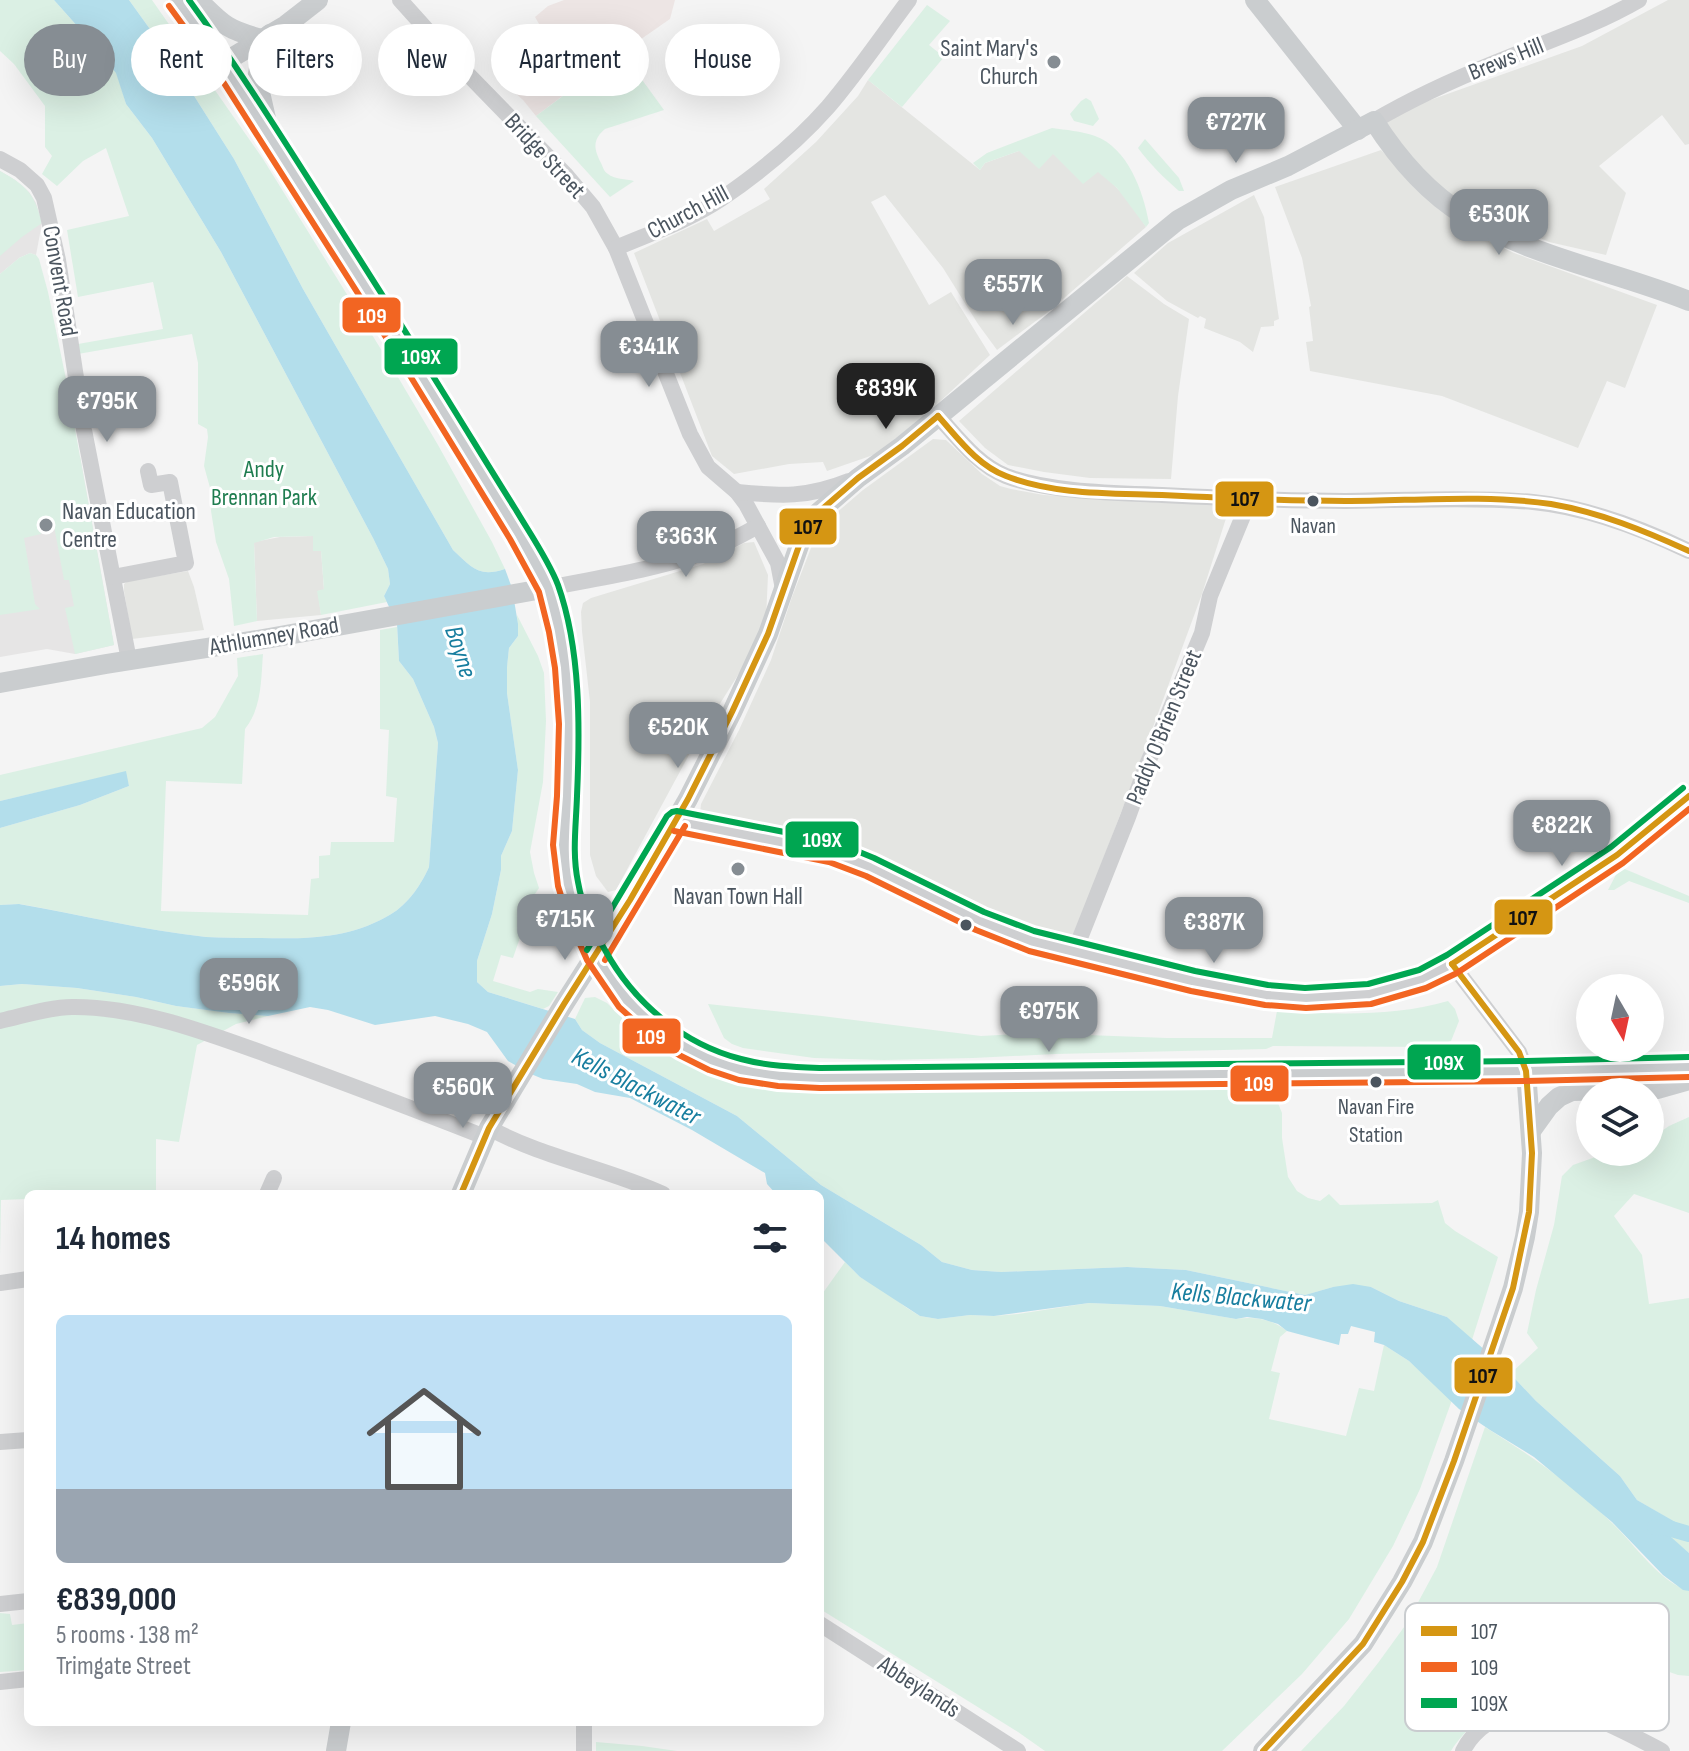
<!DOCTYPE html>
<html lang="en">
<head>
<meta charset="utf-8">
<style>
	body { margin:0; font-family:"Sofia Sans Condensed",sans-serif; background:#f6f6f7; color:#1f2937; height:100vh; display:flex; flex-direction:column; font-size:30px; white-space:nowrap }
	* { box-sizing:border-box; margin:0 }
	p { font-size:26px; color:#747a83 }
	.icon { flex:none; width:44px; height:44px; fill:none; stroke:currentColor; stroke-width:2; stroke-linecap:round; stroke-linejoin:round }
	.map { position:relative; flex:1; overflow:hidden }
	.side { position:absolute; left:24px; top:1190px; width:800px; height:536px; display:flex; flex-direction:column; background:#fff; border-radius:12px; box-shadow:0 8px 32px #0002 }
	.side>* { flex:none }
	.hud { position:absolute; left:24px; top:24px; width:800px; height:72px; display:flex; gap:16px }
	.needle { width:52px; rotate:171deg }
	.controls { position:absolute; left:1576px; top:974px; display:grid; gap:16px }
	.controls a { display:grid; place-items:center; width:88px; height:88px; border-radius:50%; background:#fff; box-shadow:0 8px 32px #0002; font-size:40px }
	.price { position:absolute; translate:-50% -68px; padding:0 18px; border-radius:16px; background:#868d93; color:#fff; font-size:26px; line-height:52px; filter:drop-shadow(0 2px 4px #0008) }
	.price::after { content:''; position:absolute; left:50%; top:48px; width:24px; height:18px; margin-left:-12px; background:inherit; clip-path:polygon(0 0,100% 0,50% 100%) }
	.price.on { background:#222; color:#fff }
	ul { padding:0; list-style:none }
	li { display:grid; align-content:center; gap:16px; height:424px; padding:0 32px }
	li+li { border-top:2px solid #e0e1e3 }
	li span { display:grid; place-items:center; height:248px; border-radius:12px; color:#555 }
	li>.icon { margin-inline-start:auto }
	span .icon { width:144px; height:144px; fill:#fffc; stroke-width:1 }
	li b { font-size:34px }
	h2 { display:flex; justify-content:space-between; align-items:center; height:96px; padding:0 32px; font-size:34px }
	.tag { padding:0 28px; border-radius:36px; background:#fff; box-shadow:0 8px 32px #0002; font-size:28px; line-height:72px }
	.tag.on { background:#868d93; color:#fff }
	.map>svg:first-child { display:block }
	.commercial { fill:#e4e5e2 }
	.education { fill:#e6e5e5 }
	.medical { fill:#ede5e4 }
	.green { fill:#dbf0e4 }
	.water { fill:#b3deeb }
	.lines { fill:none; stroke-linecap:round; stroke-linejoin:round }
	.canal { stroke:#b3deeb; stroke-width:16 }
	.minor { stroke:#cecfd1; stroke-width:16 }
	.major { stroke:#cacdcf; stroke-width:20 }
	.bus-1-casing { stroke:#fff; stroke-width:12 }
	.bus-2-casing { stroke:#fff; stroke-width:12 }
	.bus-3-casing { stroke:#fff; stroke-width:12 }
	.bus-1 { stroke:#d59613; stroke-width:6 }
	.bus-2 { stroke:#f26522; stroke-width:6 }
	.bus-3 { stroke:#00a651; stroke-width:6 }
	.poi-dot { fill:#868d93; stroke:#fff; stroke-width:3 }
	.bus-dot { fill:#4b555f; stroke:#fff; stroke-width:3 }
	.labels { text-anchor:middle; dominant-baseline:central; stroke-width:6; stroke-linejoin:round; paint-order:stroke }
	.bus-label { font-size:22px; fill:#4b555f; stroke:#fff }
	.poi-label { font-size:24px; fill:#4b555f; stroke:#fff; text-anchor:end }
	.street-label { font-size:24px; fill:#4b555f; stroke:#fff }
	.park-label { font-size:24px; fill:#1f7d50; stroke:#fff }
	.water-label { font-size:26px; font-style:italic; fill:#187e9f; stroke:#fff }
	.key { fill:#fff; stroke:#c9cccf; stroke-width:2 }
	.key-label { font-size:22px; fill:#4b555f }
	.line-badge { stroke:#fff; stroke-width:3 }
	.badge-label { font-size:22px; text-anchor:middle; font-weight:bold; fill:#fff }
	.pale-badge-label { font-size:22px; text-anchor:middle; font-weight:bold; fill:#111 }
</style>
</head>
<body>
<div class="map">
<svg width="1689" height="1751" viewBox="0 0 1689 1751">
	<rect width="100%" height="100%" fill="#f4f4f4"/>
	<g class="commercial">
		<polygon points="1668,0 1689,0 1689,144 1685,145 1662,115 1599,166 1626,193 1606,255 1549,242 1482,212 1443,192 1422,173 1384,123 1422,103 1582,46"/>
		<polygon points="868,80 980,170 985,163 1019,151 1053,154 1098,169 1130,201 1146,227 1048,312 997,350 978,324 943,268 885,195 871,202 929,305 951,292 990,355 932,409 879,453 827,471 823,462 789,464 734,474 712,456 634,253 707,219 714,231 770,199 764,189 816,142 858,96"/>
		<polygon points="1381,150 1448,215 1476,235 1514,253 1657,305 1625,388 1607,381 1578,448 1442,396 1310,371 1306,342 1313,341 1309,307 1311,306 1302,258 1275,187"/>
		<polygon points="1254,195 1264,217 1279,319 1274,321 1274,326 1261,327 1253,352 1240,342 1204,328 1206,319 1200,316 1198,318 1167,301 1134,273 1168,243"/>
		<polygon points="1127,276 1164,304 1189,319 1178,396 1171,479 1090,478 1044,472 1008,465 985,448 959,421"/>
		<polygon points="933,439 946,440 982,474 1000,486 1011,489 1044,495 1225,505 1227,507 1228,512 1202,594 1132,784 1073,938 1064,943 1006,922 874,860 704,819 700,813 701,804 739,730 771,660 792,597 816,535 835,514 863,490"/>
		<polygon points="313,536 321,550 324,590 318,591 321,615 257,621 254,542 280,537"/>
		<polygon points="754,542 768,575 766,619 745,664 697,740 616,890 608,892 596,876 590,855 590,702 582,631 581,612 583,603 591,598 703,564 744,543"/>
		<polygon points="188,571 194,587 204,630 132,639 124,591 124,584 128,581"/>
	</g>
	<g class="education">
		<polygon points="0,171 15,180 29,192 36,203 42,223 36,255 30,253 19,258 0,274"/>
		<polygon points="80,456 114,645 75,654 47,649 0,657 0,472"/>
	</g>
	<polygon class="medical" points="564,0 675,0 670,19 598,69 536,116 523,100 495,75 546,36 535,17 548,6"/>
	<g class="green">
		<polygon points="0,0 54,0 87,37 117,73 126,104 152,138 221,252 373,538 388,569 390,584 384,596 387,602 321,615 317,591 324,589 321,551 313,551 313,536 274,537 254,543 257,621 234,626 229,579 216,542 211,511 212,495 204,466 208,437 207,429 198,424 198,363 192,334 78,354 78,344 163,329 153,282 78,297 67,230 129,216 106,148 83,161 57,186 42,174 52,156 45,147 45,106 14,64 0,51"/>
		<path d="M129 0H152L263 159 392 367 438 445 492 542 505 569C478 578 472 567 453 550L303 289 234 159 165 50Z"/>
		<polygon points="927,5 950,21 929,45 944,57 902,107 868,80"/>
		<path d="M618 55 628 68 632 66 664 110 605 129C592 140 594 149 601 163 603 167 604 172 608 174 614 179 626 179 634 181L610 197 536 116Z"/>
		<polygon points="1086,98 1091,101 1099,119 1093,126 1074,121 1070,114 1081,101"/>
		<path d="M1052 128C1066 130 1081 131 1095 136 1128 148 1143 191 1149 223L1146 227 1117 188 1098 172 1083 184 1053 154 1039 169 1019 151 985 163 980 170 973 163 987 153Z"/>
		<path d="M1145 139 1179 178 1184 191H1179C1164 178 1150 164 1138 148Z"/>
		<path d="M0 171C27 186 34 193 42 223L22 237 0 256Z"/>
		<polygon points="30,253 36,255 39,259 48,292 66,379 114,645 75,654 65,608 74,606 69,580 64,580 54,526 40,529 41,534 24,538 35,604 40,609 0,615 0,274 19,258"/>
		<polygon points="517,615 538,656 544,673 546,721 543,782 530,852 534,873 539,888 535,894 513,958 501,955 493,981 530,992 538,989 558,992 549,1006 543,1009 488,992 477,982 477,961 492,914 501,870 501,856 512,831 518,770 507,693 507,666 509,648 518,636"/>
		<path d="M397 627 399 661 413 679 434 727 438 743 429 867C420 887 406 907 386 917 347 939 305 939 261 938 243 938 224 938 206 937 144 930 81 915 20 904L0 905V828L80 805 129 786 125 772 0 801V775L202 728 215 717 238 676 237 658 263 654C261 679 262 708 245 729L242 784 166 781 161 911 308 915 311 879 319 878V856L330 855 331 842H394L397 798 386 796 389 730 380 729V630Z"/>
		<polygon points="1620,867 1689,896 1689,903 1629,881 1614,890 1608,890"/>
		<polygon points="22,984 77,988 136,997 176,1006 229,1013 268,1016 236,1024 197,1045 179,1142 156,1139 156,1194 28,1194 28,1199 1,1200 0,1256 0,986"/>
		<polygon points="595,997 607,1003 643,1038 679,1059 726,1081 768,1089 856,1092 1087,1088 1272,1088 1282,1113 1282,1138 1288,1177 1297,1191 1308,1198 1320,1201 1329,1194 1340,1205 1432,1203 1438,1200 1445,1223 1455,1231 1498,1257 1472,1340 1447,1317 1399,1301 1371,1287 1333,1287 1305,1295 1186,1270 1127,1267 1001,1272 972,1270 942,1262 921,1245 821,1185 737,1116 600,1043 582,1030 575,1019 585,998"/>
		<path d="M1448 1001 1455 1009 1459 1021 1451 1041 1433 1047 1273 1046 1266 1049 1055 1054 973 1058 884 1060 814 1058 743 1048 732 1044 724 1038 708 1004 822 1016 981 1036 1034 1033 1167 1038H1272L1277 1011C1334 1014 1393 1017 1448 1001Z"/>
		<polygon points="1689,1117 1689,1213 1634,1194 1614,1216 1642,1255 1649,1304 1689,1298 1689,1553 1670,1537 1676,1523 1637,1500 1620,1476 1536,1401 1510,1374 1538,1348 1527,1333 1536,1290 1554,1225 1562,1176 1573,1165 1601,1155 1624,1152 1650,1152 1650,1139 1669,1126"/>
		<path d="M845 1262 860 1277 883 1290 907 1308 920 1316 938 1319 970 1315 994 1316 1018 1314 1089 1303 1160 1306 1236 1319C1254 1316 1272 1319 1287 1331L1280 1337 1271 1371 1280 1373 1269 1419 1346 1436 1359 1388 1374 1391 1384 1345 1409 1361 1452 1400 1420 1489 1393 1546 1349 1619 1302 1674 1222 1751H1045L1018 1732 820 1609V1297Z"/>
		<path d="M1485 1427C1530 1455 1572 1484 1610 1521 1633 1542 1659 1582 1689 1591V1676L1678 1675 1661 1669 1575 1609 1570 1614 1574 1702C1562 1698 1543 1689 1531 1691 1503 1694 1465 1728 1451 1751H1301L1344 1706 1378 1663 1407 1623 1437 1567Z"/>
		<polygon points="0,1613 10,1614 12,1625 28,1623 28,1670 0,1672"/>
		<polygon points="596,1742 642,1746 677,1751 596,1751"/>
	</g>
	<g class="water">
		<path d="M54 0H129L165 50 234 159 303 289 453 550C472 567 478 578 505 569L512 588 518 624V636L509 648 507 667V693L518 770 512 831 501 856V870L492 914 477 961V982L488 992 575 1019 582 1030 600 1043 737 1116 821 1185 921 1245 942 1262 972 1270 1001 1272 1127 1267 1186 1270 1305 1295 1333 1287 1353 1284 1371 1287 1399 1301 1447 1317 1502 1365 1536 1401 1620 1476 1637 1500 1677 1523 1671 1537 1689 1553V1591L1683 1590 1663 1575 1612 1522 1534 1457 1490 1430 1459 1409 1409 1361 1384 1345 1374 1342 1375 1332 1351 1326 1348 1334H1341L1339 1345 1287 1331 1278 1324 1262 1319 1247 1317 1236 1319 1160 1306 1089 1303 994 1316 970 1315 938 1319 920 1316 860 1277 820 1237V1194H776L767 1184 765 1173 692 1130 630 1098 595 1092 577 1084 543 1079 531 1074 508 1061 487 1032 468 1024 435 1016 375 1025 328 1010 310 1007 268 1016 229 1013 176 1006 136 997 77 988 22 984 0 986V905L19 904C81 915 144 930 206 937 224 938 243 938 261 938 305 939 347 939 386 917 406 907 420 887 429 867L438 743 434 727 413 679 399 661 397 624 384 596 390 584 388 569 373 538 221 252 152 138 126 104 116 73 87 37Z"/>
		<polygon points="126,771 129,786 80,805 0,828 0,801"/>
	</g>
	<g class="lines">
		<polyline class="canal" points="1655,1527 1668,1528 1689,1534"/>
		<g class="minor">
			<polyline points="400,0 454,60 565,174 593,207 616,248 690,434 708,467 737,492 746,504 778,563 783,589"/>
			<path d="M1374 121C1413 98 1455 79 1497 62 1545 42 1594 26 1639 0"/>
			<polyline points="0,159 20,170 37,185 44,198 58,260 84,430 129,660"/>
			<path d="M616 248C651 233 690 220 721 199 759 173 798 141 828 107 857 73 882 36 909 0"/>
			<path d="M938 416C958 438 978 465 1006 476 1047 492 1117 493 1162 495 1223 498 1284 501 1345 501 1405 500 1473 497 1533 502 1586 507 1641 528 1689 551"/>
			<path d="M737 492C781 496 807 498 849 481"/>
			<polyline points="113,577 186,563 170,482 151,485 148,471"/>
			<path d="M548 588C597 578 648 571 696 555 718 548 738 537 758 526"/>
			<polyline points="676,821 782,841 832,852 870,867 980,921 1031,941 1193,981 1267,995 1305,998 1369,994 1399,987 1423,979 1452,964 1617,855 1689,796"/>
			<polyline points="1074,953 1128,817 1146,767 1202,633 1210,596 1245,511 1246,499"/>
			<polyline points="1452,964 1519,1052 1526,1071"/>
			<path d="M0 1021C23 1016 49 1007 72 1007 139 1006 216 1036 279 1059 348 1084 416 1110 485 1137"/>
			<path d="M489 1128C544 1158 606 1168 663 1194"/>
			<polyline points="267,1194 274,1178"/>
			<polyline points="0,1283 28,1279"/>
			<polyline points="0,1442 28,1440"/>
			<polyline points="0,1604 28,1601"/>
			<polyline points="820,1624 1018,1751"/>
			<polyline points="0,1682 28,1679"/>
			<polyline points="584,1722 584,1751"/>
			<path d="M1463 1751C1468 1740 1478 1730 1488 1723 1498 1714 1513 1706 1527 1705 1570 1700 1625 1732 1662 1751"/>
		</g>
		<g class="major">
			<polyline points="177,0 223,63 409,356 519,534 548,588 559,630 565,667 569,724 567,797 563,845 568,885 576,911 596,955 626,1000 663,1033 684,1046 713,1061 741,1070 778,1076 820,1078 1107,1076 1412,1071 1526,1071 1689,1067"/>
			<path d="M198 0C223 25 227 30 262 39"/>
			<polyline points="1255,0 1358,130"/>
			<polyline points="223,63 286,25 318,0"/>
			<polyline points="267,123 257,79 260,63 270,34"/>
			<polyline points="0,683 106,664 270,638 548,588"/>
			<polyline points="1531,1131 1549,1106 1559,1097 1572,1091 1657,1089 1689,1080"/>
			<path d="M461 1194 489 1128 564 1004 630 900 688 799 732 712 768 634 801 540 813 517 858 478 902 446 1178 220 1231 190 1288 166 1374 121C1397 157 1427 192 1464 215 1533 258 1615 271 1689 301"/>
			<polyline points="336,1751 341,1722"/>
			<polyline points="1263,1751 1363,1644 1402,1582 1423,1542 1454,1461 1500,1327 1513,1288 1525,1237 1529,1212 1532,1153 1526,1071"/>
		</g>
		<defs>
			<g id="bus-1">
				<path d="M938 416C958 438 977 465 1006 476 1054 495 1111 493 1162 495 1223 498 1284 501 1345 501 1413 501 1483 494 1551 504 1599 512 1645 531 1689 551"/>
				<polyline points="1452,964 1617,855 1689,796"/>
				<polyline points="461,1194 489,1128 564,1004 630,900 688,799 732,712 768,634 801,540 813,517 858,478 902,446 938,416"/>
				<polyline points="1263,1751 1363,1644 1402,1582 1423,1542 1454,1461 1513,1288 1529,1212 1532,1153 1526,1071 1519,1052 1452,964"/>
			</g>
			<g id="bus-2">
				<polyline points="169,6 215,69 401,361 510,539 539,592 549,632 555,668 559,724 557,796 553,845 558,886 567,915 587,960 619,1007 657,1041 679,1055 709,1070 739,1080 778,1086 820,1088 1526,1081 1689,1077"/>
				<polyline points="674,831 829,862 866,876 976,930 1029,951 1191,991 1265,1005 1306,1008 1371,1004 1426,988 1457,973 1623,863 1689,809"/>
				<polyline points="605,960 685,826"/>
			</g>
			<g id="bus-3">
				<path d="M189 0C235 63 276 128 318 194 361 261 404 329 446 397 469 434 492 472 516 510 529 532 549 561 558 585 581 650 580 729 577 796 576 826 572 853 578 882 582 905 593 930 605 950 634 1003 683 1044 741 1059 767 1066 794 1067 820 1068L1526 1061 1689 1057"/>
				<polyline points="587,950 667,816 672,812 677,811 835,842 874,858 984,912 1034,931 1195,971 1268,985 1305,988 1368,984 1419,970 1447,955 1611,847 1683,788"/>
			</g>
		</defs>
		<use href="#bus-1" class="bus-1-casing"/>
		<use href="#bus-2" class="bus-2-casing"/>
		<use href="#bus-3" class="bus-3-casing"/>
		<use href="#bus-1" class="bus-1"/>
		<use href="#bus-2" class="bus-2"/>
		<use href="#bus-3" class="bus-3"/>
	</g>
	<g class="poi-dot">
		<circle cx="1054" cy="62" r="8"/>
		<circle cx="46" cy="525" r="8"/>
		<circle cx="738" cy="869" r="8"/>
	</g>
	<g class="bus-dot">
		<circle cx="1313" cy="501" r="7"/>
		<circle cx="966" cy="925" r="7"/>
		<circle cx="1376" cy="1082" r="7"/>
	</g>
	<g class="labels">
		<g class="bus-label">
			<text x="1313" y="526">Navan</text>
			<text x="1376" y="1107">Navan Fire<tspan x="1376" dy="28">Station</tspan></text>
		</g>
		<g class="poi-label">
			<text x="1038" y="48">Saint Mary's<tspan x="1038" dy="28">Church</tspan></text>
			<text x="62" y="511" text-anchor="start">Navan Education<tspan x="62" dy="28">Centre</tspan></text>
			<text x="738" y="896" text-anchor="middle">Navan Town Hall</text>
		</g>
		<g class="street-label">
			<text transform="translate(1506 59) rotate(-22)">Brews Hill</text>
			<text transform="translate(545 156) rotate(47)">Bridge Street</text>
			<text transform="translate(688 212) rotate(-28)">Church Hill</text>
			<text transform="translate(60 281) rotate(80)">Convent Road</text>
			<text transform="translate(274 636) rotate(-10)">Athlumney Road</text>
			<text transform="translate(1164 727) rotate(-68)">Paddy O'Brien Street</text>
			<text transform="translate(919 1687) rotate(33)">Abbeylands</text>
		</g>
		<g class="park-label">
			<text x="264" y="469">Andy<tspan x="264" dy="28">Brennan Park</tspan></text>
		</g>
		<g class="water-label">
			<text transform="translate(460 652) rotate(72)">Boyne</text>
			<text transform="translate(636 1087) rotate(27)">Kells Blackwater</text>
			<text transform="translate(1241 1298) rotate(5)">Kells Blackwater</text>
		</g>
	</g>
	<rect x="1405" y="1603" width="264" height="128" rx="12" class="key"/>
	<rect x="1421" y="1626" width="36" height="10" fill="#d59613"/>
	<rect x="1421" y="1662" width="36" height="10" fill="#f26522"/>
	<rect x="1421" y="1698" width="36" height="10" fill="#00a651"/>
	<g class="key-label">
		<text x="1471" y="1639">107</text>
		<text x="1471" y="1675">109</text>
		<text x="1471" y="1711">109X</text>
	</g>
	<g class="line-badge">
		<rect x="341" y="296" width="61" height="38" rx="8" fill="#f26522"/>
		<rect x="383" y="337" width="76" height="39" rx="8" fill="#00a651"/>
		<rect x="1214" y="480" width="61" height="38" rx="8" fill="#d59613"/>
		<rect x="778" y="507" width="60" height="39" rx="8" fill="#d59613"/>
		<rect x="784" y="820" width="76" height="39" rx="8" fill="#00a651"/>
		<rect x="1493" y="898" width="61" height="38" rx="8" fill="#d59613"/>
		<rect x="621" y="1017" width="61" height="38" rx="8" fill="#f26522"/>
		<rect x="1406" y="1043" width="76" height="38" rx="8" fill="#00a651"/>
		<rect x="1229" y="1064" width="61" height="39" rx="8" fill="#f26522"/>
		<rect x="1453" y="1356" width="61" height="39" rx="8" fill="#d59613"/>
	</g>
	<g class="badge-label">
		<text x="372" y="323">109</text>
		<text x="421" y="364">109X</text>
		<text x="822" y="847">109X</text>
		<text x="651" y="1044">109</text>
		<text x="1444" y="1070">109X</text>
		<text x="1259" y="1091">109</text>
	</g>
	<g class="pale-badge-label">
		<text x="1245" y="506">107</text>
		<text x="808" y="534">107</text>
		<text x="1523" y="925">107</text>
		<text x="1483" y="1383">107</text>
	</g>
</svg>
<div class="controls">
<a><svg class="needle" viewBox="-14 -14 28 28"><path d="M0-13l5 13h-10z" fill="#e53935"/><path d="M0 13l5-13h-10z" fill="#747a83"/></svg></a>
<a><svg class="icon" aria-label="layers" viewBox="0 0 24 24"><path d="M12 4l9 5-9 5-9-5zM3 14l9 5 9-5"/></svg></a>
</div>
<b class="price" style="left:1236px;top:165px">€727K</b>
<b class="price" style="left:1499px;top:257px">€530K</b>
<b class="price" style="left:1013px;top:327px">€557K</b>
<b class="price" style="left:649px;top:389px">€341K</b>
<b class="price on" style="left:886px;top:431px">€839K</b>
<b class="price" style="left:107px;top:444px">€795K</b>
<b class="price" style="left:686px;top:579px">€363K</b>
<b class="price" style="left:678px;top:770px">€520K</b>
<b class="price" style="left:1562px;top:868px">€822K</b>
<b class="price" style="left:565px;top:962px">€715K</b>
<b class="price" style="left:1214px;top:965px">€387K</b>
<b class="price" style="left:249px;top:1026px">€596K</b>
<b class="price" style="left:1049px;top:1054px">€975K</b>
<b class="price" style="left:463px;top:1130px">€560K</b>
<div class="hud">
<a class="tag on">Buy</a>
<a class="tag">Rent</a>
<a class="tag">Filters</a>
<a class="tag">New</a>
<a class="tag">Apartment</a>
<a class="tag">House</a>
</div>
<section class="side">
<h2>14 homes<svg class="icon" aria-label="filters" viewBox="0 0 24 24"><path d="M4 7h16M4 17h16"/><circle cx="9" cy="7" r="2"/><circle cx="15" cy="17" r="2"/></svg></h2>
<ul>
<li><span style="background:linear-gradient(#bfe0f5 70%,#9aa5b1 0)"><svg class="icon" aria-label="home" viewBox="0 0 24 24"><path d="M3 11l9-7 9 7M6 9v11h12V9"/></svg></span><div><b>€839,000</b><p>5 rooms · 138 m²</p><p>Trimgate Street</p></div></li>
</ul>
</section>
</div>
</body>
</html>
